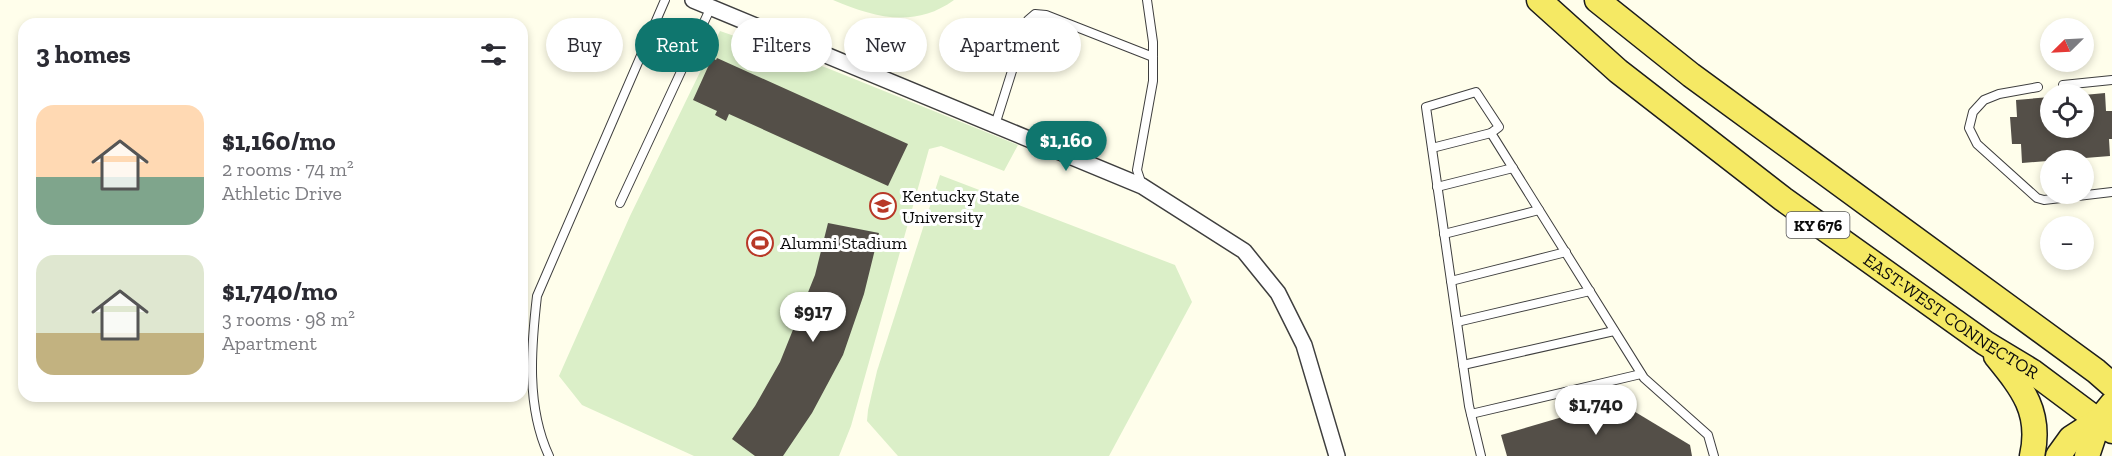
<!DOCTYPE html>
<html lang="en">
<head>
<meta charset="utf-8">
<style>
	body { margin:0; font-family:"Zilla Slab",serif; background:#f2f2f3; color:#2b2b33; height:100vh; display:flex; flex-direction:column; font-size:22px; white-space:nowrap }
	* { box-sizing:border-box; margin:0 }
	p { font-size:20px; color:#7c7c81 }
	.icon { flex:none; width:33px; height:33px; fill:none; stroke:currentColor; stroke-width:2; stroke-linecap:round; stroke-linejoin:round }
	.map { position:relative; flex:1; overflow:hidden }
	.sheet { position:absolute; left:18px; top:18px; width:510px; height:384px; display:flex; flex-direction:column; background:#fff; border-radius:18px; box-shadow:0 3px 9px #0003 }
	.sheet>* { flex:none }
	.top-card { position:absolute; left:546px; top:18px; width:570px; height:54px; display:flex; gap:12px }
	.needle { width:39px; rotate:246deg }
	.buttons { position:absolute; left:2040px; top:18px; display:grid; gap:12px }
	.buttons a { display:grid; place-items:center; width:54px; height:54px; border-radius:50%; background:#fff; box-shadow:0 3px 9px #0003; font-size:30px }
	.price { position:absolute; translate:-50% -51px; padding:0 14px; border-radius:21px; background:#fff; color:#222; font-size:20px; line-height:39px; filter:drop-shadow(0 2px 3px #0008) }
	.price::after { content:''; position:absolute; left:50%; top:36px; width:18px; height:14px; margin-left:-9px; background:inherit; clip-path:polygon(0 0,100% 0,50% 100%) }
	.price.on { background:#0f766e; color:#fff }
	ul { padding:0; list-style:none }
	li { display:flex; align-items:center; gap:18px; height:150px; padding:0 18px }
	li span { display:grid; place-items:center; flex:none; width:168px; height:120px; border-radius:18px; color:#555 }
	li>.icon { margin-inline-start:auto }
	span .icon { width:72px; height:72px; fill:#fffc; stroke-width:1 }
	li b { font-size:26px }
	h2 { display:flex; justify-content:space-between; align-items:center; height:72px; padding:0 18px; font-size:26px }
	.pill { padding:0 21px; border-radius:27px; background:#fff; box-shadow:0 3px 9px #0003; font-size:21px; line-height:54px }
	.pill.on { background:#0f766e; color:#fff }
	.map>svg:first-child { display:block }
	.pitch { fill:#dbefc8 }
	.building { fill:#544f48 }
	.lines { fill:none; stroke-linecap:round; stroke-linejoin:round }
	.lane-casing { stroke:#3f3f3f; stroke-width:10 }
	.street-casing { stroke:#3f3f3f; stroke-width:18 }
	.primary-casing { stroke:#1d1d1d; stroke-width:27 }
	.lane { stroke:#fff; stroke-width:8 }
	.street { stroke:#fff; stroke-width:15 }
	.primary { stroke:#f5e964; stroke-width:24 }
	.labels { text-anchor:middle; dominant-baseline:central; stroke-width:6; stroke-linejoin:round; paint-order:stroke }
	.shield { fill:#fff; stroke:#555; stroke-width:1.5 }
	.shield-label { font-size:16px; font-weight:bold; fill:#0c0c0c }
	.poi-label { font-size:18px; fill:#0c0c0c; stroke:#fff; text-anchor:start }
	.street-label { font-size:18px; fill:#0c0c0c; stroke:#fff }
</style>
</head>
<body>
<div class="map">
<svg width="2112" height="456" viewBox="0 0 2112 456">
	<rect width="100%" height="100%" fill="#fffeeb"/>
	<g class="pitch">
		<path d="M833 0H954C914 29 873 17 833 0Z"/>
		<polygon points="720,31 827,68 1018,145 1004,171 941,146 929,149 851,426 839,456 694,456 582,405 559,376 630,216"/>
		<polygon points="940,175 1175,265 1192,302 1109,456 898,456 867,421 868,410 877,371"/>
	</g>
	<g class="building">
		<polygon points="712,58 716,60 717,58 908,144 888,186 729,114 726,121 715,115 717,111 693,100"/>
		<polygon points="2105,93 2106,111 2112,111 2112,139 2109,139 2110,156 2022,163 2021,144 2012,144 2010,117 2017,117 2016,100 2050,97 2050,128 2084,128 2084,95"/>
		<polygon points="828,223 879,233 864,294 843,355 812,413 783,456 755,456 732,439 755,406 780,362 815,275"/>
		<polygon points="1617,401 1690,445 1692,456 1507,456 1501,435"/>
	</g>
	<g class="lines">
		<defs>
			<g id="lane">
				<polyline points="2063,85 2112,80"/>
				<polyline points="2038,87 1999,94 1984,100 1973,112 1969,128 1977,144 2037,198 2044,200 2112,192"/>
				<polyline points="995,125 1028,20 1035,14 1046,15 1153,57"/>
				<polyline points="1432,148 1491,133"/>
				<polyline points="1142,185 1137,170 1153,81 1153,42 1147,0"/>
				<polyline points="1437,187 1513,168"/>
				<polyline points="620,203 711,7"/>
				<polyline points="1444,234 1539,210"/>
				<polyline points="1451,281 1566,252"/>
				<polyline points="1457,322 1590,291"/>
				<polyline points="1463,365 1614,331"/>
				<polyline points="1471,414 1641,374"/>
				<path d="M549 456C526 407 531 348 537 296L665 0"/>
				<polyline points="1481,456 1469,406 1426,107 1476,92 1499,127 1491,133 1644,378 1708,435 1714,456"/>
			</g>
			<polyline id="street" points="693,0 1142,186 1244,251 1278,293 1304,345 1337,456"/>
			<g id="primary">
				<path id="s1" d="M1539 0 1618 71 1783 199 1985 343 2033 372 2112 431"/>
				<polyline points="1597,0 1691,75 2096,371 2112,385"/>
				<path d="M1996 356C2022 388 2042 412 2032 456"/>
				<polyline points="2058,456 2071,438 2099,420 2112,404"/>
				<polyline points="2087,456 2099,420"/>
			</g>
		</defs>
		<use href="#lane" class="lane-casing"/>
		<use href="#street" class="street-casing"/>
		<use href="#primary" class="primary-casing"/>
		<use href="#lane" class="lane"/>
		<use href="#street" class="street"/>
		<use href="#primary" class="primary"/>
	</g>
	<defs>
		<symbol id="university-ring" viewBox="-11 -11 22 22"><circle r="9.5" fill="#fff" stroke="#b83827" stroke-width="1.5"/><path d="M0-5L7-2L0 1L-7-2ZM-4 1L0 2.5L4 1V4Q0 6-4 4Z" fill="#b83827"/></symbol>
		<symbol id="stadium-ring" viewBox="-11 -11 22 22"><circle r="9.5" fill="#fff" stroke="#b83827" stroke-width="1.5"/><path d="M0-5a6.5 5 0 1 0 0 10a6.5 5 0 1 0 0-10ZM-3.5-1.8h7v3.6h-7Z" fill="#b83827"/></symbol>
	</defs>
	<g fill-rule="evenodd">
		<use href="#university-ring" x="868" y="191" width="30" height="30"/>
		<use href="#stadium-ring" x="745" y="228" width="30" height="30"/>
	</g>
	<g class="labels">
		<rect class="shield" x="1786.5" y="212" width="63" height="26" rx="4.5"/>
		<g class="shield-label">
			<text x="1818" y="225">KY 676</text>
		</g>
		<g class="poi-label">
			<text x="902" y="196">Kentucky State<tspan x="902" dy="21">University</tspan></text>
			<text x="780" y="243">Alumni Stadium</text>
		</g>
		<g class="street-label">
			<text stroke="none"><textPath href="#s1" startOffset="520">EAST-WEST CONNECTOR</textPath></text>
		</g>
	</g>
</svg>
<div class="buttons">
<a><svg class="needle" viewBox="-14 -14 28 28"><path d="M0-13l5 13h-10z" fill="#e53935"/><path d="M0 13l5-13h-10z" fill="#7c7c81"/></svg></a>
<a><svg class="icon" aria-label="locate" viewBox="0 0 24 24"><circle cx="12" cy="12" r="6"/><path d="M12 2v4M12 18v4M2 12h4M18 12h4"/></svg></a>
<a>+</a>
<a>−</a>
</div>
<b class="price on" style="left:1066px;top:172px">$1,160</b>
<b class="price" style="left:813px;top:343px">$917</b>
<b class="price" style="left:1596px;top:436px">$1,740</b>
<div class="top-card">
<a class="pill">Buy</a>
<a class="pill on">Rent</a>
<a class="pill">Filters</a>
<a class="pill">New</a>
<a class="pill">Apartment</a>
</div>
<section class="sheet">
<h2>3 homes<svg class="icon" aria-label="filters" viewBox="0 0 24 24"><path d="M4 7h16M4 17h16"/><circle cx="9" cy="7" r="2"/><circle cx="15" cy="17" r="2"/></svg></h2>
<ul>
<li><span style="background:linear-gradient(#ffd9b3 60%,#7fa58c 0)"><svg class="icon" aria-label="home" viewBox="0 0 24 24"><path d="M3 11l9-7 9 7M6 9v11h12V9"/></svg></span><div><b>$1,160/mo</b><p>2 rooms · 74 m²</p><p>Athletic Drive</p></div></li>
<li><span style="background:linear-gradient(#dfe7d0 65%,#c2b280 0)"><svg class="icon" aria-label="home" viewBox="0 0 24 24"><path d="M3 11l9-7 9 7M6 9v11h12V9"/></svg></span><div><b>$1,740/mo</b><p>3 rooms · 98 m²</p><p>Apartment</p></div></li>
</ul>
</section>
</div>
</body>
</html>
